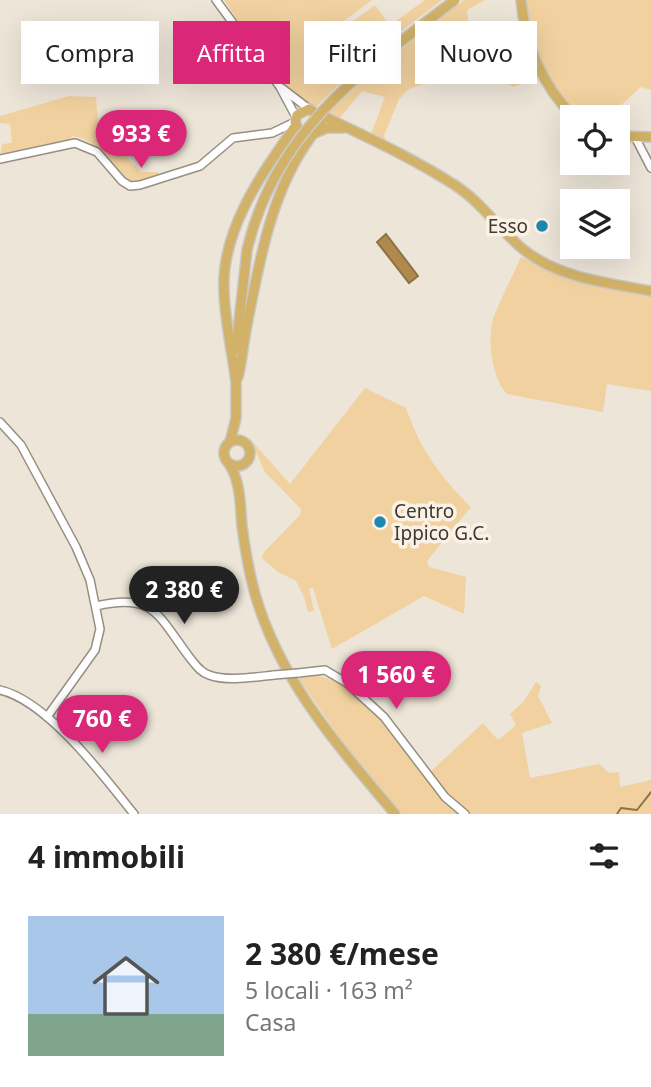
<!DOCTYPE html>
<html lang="it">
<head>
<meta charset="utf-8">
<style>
	body { margin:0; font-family:"Noto Sans",sans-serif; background:#f6f6f6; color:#222; height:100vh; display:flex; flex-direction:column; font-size:26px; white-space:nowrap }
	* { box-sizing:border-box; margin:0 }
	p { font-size:23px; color:#767676 }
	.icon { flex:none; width:38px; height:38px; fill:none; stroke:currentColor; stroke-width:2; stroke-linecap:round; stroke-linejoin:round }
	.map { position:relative; height:814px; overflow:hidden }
	.panel { display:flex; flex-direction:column; background:#fff; flex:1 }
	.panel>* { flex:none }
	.top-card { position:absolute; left:21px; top:21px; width:609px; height:63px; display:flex; gap:14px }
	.controls { position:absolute; left:560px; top:105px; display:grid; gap:14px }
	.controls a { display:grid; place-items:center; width:70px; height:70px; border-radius:0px; background:#fff; box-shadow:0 7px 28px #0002; font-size:35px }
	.price { position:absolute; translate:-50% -60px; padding:0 16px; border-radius:24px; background:#db2777; color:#fff; font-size:23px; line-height:46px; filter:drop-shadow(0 2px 4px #0008) }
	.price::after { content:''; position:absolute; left:50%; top:42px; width:21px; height:16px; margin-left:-10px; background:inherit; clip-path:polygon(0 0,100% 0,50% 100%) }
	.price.active { background:#222; color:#fff }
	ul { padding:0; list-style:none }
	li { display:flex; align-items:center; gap:21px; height:175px; padding:0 28px }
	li+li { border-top:2px solid #e0e0e0 }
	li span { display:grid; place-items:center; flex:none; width:196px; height:140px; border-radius:0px; color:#555 }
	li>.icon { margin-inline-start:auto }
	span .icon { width:84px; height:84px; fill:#fffc; stroke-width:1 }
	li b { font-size:30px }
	h2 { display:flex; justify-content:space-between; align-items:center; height:84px; padding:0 28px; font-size:30px }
	.pill { padding:0 24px; border-radius:0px; background:#fff; box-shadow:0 7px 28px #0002; font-size:24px; line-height:63px }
	.pill.active { background:#db2777; color:#fff }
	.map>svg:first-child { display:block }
	.green { fill:#f1d19f }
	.water { fill:#af8a4c; stroke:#8d7245; stroke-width:2 }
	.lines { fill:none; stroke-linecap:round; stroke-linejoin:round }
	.stream { stroke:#8d7245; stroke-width:2 }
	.minor-casing { stroke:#968f83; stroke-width:10 }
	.major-casing { stroke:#c9c8c6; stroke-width:12 }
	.minor { stroke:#fff; stroke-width:7 }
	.major { stroke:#d2b268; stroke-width:9 }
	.minor-bridge-casing { stroke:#968f83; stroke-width:10; stroke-linecap:butt }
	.major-bridge-casing { stroke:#c9c8c6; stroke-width:12; stroke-linecap:butt }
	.minor-bridge { stroke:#fff; stroke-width:7 }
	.major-bridge { stroke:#d2b268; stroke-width:9 }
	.poi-dot { fill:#1e89b0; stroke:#fbf2e5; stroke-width:2.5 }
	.labels { text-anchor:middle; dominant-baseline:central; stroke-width:7; stroke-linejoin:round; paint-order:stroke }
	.poi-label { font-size:19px; fill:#3d3a35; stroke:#fbf2e5; text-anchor:end }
</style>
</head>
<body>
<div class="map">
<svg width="651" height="814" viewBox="0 0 651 814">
	<rect width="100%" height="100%" fill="#ede5d8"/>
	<g class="green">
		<path d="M224 0H372L337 26 355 51 425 0H442L363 60 316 107C295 95 279 79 263 61L269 52 259 38 249 37Z"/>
		<polygon points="464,0 485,0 467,10 470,39 495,35 495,41 501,34 521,32 533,70 524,83 513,87 503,80 497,70 485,79 472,68 409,89 399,99 384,136 386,141 371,134 385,97 362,91 339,119 327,113 391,55"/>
		<path d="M525 0H651V90L641 87 608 117 577 115C546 81 530 46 525 0Z"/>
		<polygon points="375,5 387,22 355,46 342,29"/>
		<path d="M69 96 96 97 98 122 124 126V154L141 172H158L161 177 131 182C112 168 96 138 72 136L70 140 0 156 2 144 12 143 10 124 0 123V116Z"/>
		<path d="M521 257C562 278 605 287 651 296V391L607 384 603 412 507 394C492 378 486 338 494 316 502 296 512 277 521 257Z"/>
		<path d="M365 388 406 408C421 451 439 475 471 507L427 561 429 567 466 577 464 614 424 596 332 649 313 588 309 589 314 611 308 612 304 597 296 581 278 572 262 558 264 552 300 515 301 509 265 472 250 439 290 484Z"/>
		<path d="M311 675C364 681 393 735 422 774 434 789 447 801 460 814H402L342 741 297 676Z"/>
		<polygon points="536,682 541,686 538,696 552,723 522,733 530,778 599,764 609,773 619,772 620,787 651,780 651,814 468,814 429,773 483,723 498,740 516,725 510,714 524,701"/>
	</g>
	<polygon class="water" points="386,234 418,276 409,283 377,242"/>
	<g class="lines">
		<polyline class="stream" points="617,814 621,808 637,810 651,792"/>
		<defs>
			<g id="minor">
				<polyline points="216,0 280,87 296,117"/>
				<polyline points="283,89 309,109"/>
				<polyline points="635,137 651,168"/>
				<polyline points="0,159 75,143 97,152 122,181 130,186 140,185 200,166 233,138 272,133 295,122"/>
				<polyline points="0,422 21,445 76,547 90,580 100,629 95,650 47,717"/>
				<path d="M96 606C155 592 158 616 190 658 196 665 200 672 209 675 228 682 255 677 274 675"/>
				<polyline points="298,673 325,670 347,683 384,717 445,797 465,814"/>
				<path d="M0 690C48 701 104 777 134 814"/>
			</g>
			<g id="major">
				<path d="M521 0C525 44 542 86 574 117"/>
				<path d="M319 114C364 136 411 157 453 184 481 201 499 230 524 250 559 278 608 283 651 291"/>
				<polyline points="298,129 295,122 297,115 309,109 321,117 321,123 318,131"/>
				<polyline points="310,135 327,128 343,128"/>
				<polyline points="618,136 651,137"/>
				<polyline points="236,349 247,250"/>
				<path d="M238 377C242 362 243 345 246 330 259 263 271 189 313 134"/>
				<path d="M236 382C232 352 225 321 224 291 221 230 262 173 296 125"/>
				<circle cx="237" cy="453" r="13"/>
				<polyline points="230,442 236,418 236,377"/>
				<path d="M229 464C241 482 240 505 242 526 245 549 249 572 255 594 280 681 338 746 395 814"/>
			</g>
		</defs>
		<use href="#minor" class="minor-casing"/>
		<use href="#major" class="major-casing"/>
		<use href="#minor" class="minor"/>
		<use href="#major" class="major"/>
		<defs>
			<polyline id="minor-bridge" points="274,675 298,673"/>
			<path id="major-bridge" d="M247 250C275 131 362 70 455 0"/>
		</defs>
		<use href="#minor-bridge" class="minor-bridge-casing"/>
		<use href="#major-bridge" class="major-bridge-casing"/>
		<use href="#minor-bridge" class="minor-bridge"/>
		<use href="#major-bridge" class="major-bridge"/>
	</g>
	<g class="poi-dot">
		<circle cx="542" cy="226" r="7"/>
		<circle cx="380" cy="522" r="7"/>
	</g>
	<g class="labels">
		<g class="poi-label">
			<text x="528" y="226">Esso</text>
			<text x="394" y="511" text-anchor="start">Centro<tspan x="394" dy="22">Ippico G.C.</tspan></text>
		</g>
	</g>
</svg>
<div class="controls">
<a><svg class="icon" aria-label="locate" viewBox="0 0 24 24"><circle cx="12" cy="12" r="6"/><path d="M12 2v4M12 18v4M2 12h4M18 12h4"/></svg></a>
<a><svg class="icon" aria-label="layers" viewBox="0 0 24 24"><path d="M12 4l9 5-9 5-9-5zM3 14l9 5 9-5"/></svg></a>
</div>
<b class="price" style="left:141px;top:170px">933 €</b>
<b class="price active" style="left:184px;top:626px">2 380 €</b>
<b class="price" style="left:396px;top:711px">1 560 €</b>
<b class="price" style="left:102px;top:755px">760 €</b>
<div class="top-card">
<a class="pill">Compra</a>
<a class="pill active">Affitta</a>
<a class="pill">Filtri</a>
<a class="pill">Nuovo</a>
</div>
</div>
<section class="panel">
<h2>4 immobili<svg class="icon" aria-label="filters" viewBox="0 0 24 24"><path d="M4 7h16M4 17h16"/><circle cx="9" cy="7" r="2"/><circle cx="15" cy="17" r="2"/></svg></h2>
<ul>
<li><span style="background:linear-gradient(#a9c7e8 70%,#7fa58c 0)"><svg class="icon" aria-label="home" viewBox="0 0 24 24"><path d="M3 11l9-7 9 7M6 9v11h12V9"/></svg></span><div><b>2 380 €/mese</b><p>5 locali · 163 m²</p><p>Casa</p></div></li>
</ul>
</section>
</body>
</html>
